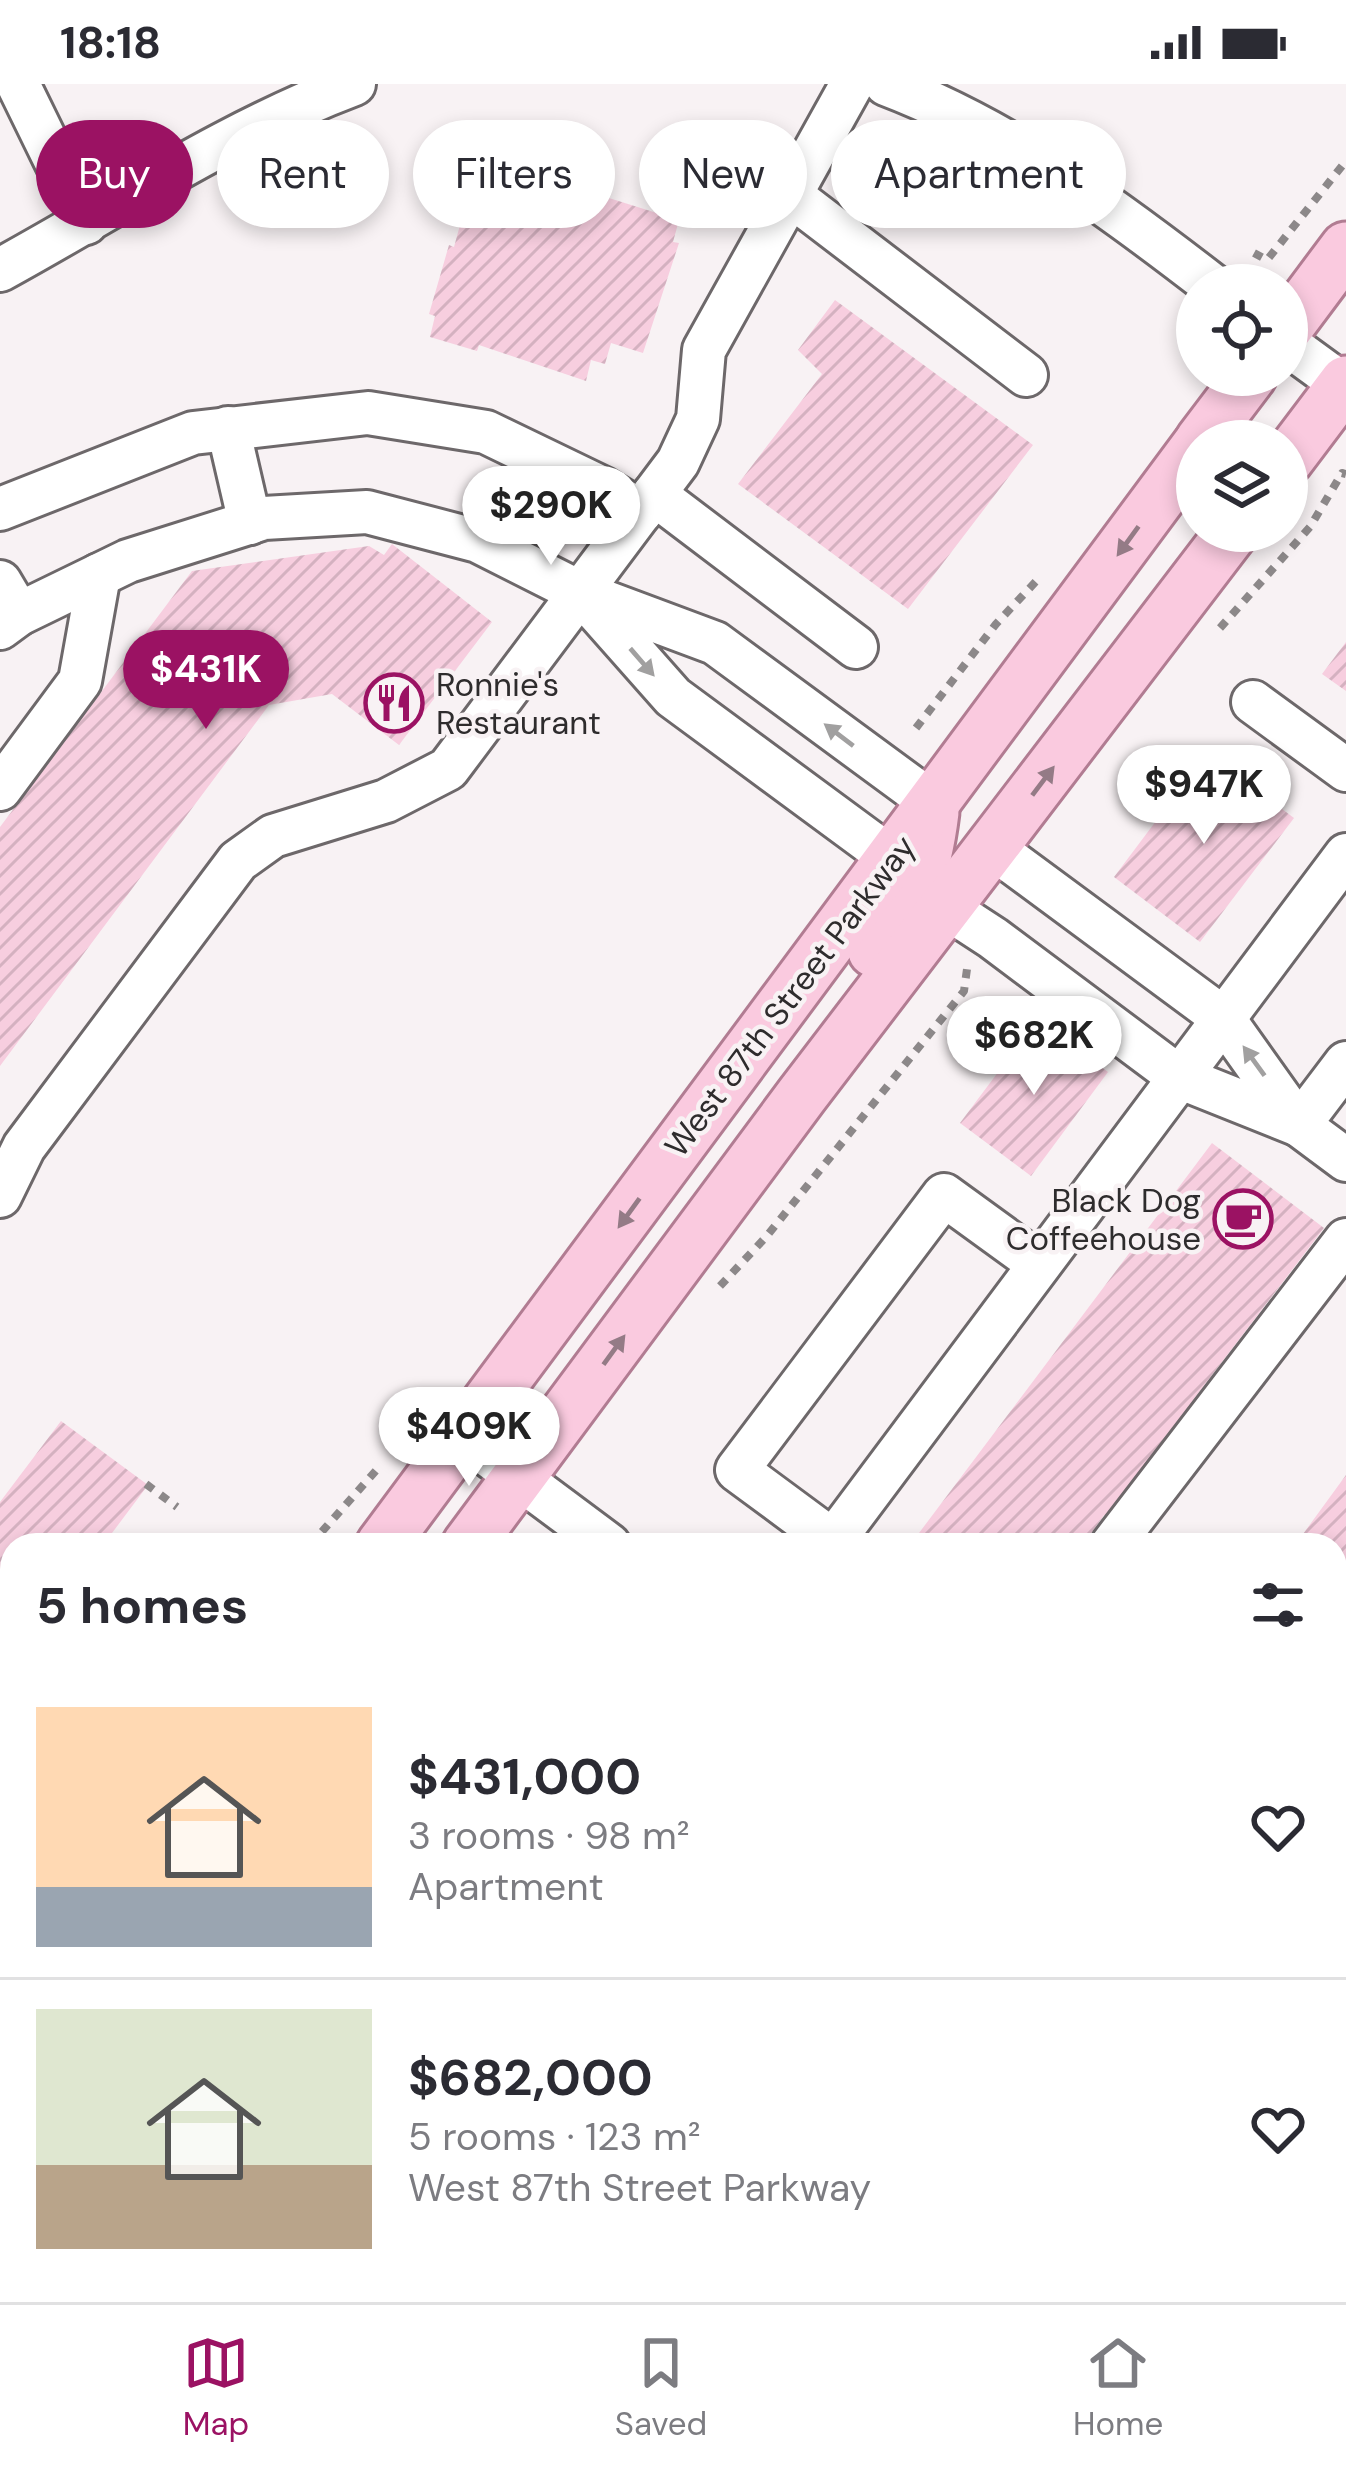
<!DOCTYPE html>
<html lang="en">
<head>
<meta charset="utf-8">
<style>
	body { margin:0; font-family:"DM Sans",sans-serif; background:#f2f2f3; color:#2b2b33; height:100vh; display:flex; flex-direction:column; font-size:45px; white-space:nowrap }
	* { box-sizing:border-box; margin:0 }
	p { font-size:39px; color:#7c7c81 }
	.icon { flex:none; width:66px; height:66px; fill:none; stroke:currentColor; stroke-width:2; stroke-linecap:round; stroke-linejoin:round }
	.map { position:relative; flex:1; overflow:hidden }
	.sheet { position:absolute; left:0px; top:1449px; width:1347px; height:771px; display:flex; flex-direction:column; background:#fff; border-radius:36px 36px 0 0; box-shadow:0 6px 18px #0003 }
	.sheet>* { flex:none }
	.top-card { position:absolute; left:36px; top:36px; width:1275px; height:108px; display:flex; gap:24px }
	.tools { position:absolute; left:1176px; top:180px; display:grid; gap:24px }
	.tools a { display:grid; place-items:center; width:132px; height:132px; border-radius:50%; background:#fff; box-shadow:0 6px 18px #0003; font-size:60px }
	.price { position:absolute; translate:-50% -102px; padding:0 27px; border-radius:42px; background:#fff; color:#222; font-size:39px; line-height:78px; filter:drop-shadow(0 3px 6px #0008) }
	.price::after { content:''; position:absolute; left:50%; top:72px; width:36px; height:27px; margin-left:-18px; background:inherit; clip-path:polygon(0 0,100% 0,50% 100%) }
	.price.on { background:#9b1263; color:#fff }
	ul { padding:0; list-style:none }
	li { display:flex; align-items:center; gap:36px; height:300px; padding:0 36px }
	li+li { border-top:3px solid #e1e1e2 }
	li span { display:grid; place-items:center; flex:none; width:336px; height:240px; border-radius:0px; color:#555 }
	li>.icon { margin-inline-start:auto }
	span .icon { width:144px; height:144px; fill:#fffc; stroke-width:1 }
	li b { font-size:51px }
	h2 { display:flex; justify-content:space-between; align-items:center; height:144px; padding:0 36px; font-size:51px }
	.pill { padding:0 42px; border-radius:54px; background:#fff; box-shadow:0 6px 18px #0003; font-size:42px; line-height:108px }
	.pill.on { background:#9b1263; color:#fff }
	.status { display:flex; justify-content:space-between; align-items:center; height:84px; padding:0 60px; background:#fff; direction:ltr }
	.status svg { height:33px; fill:currentColor }
	.tab-bar { display:flex; justify-content:space-around; align-items:center; height:168px; border-top:3px solid #e1e1e2; background:#fff; font-size:33px; color:#7c7c81 }
	.tab-bar a { display:grid; justify-items:center; gap:6px }
	.tab-bar .on { color:#9b1263 }
	.map>svg:first-child { display:block }
	.building { fill:url(#building-hatch) }
	.lines { fill:none; stroke-linecap:round; stroke-linejoin:round }
	.minor-casing { stroke:#6d686a; stroke-width:48 }
	.major-casing { stroke:#b17c92; stroke-width:57 }
	.path { stroke:#8c8889; stroke-width:8; stroke-dasharray:9 9; stroke-linecap:butt }
	.minor { stroke:#fff; stroke-width:42 }
	.major { stroke:#facadf; stroke-width:51 }
	.oneway { fill:#947b86 }
	.oneway2 { fill:#a1a0a0 }
	.labels { text-anchor:middle; dominant-baseline:central; stroke-width:9; stroke-linejoin:round; paint-order:stroke }
	.poi-label { font-size:33px; fill:#2e2c2d; stroke:#f8f2f4; text-anchor:start }
	.street-label { font-size:33px; fill:#2e2c2d; stroke:#f8f2f4 }
</style>
</head>
<body>
<div class="status"><b>18:18</b><svg viewBox="0 0 49 12"><path d="M0 12V9h3v3zM5 12V6h3v6zM10 12V3h3v9zM15 12V0h3v12zM26 1h20v11H26zM47 4h2v5h-2z"/></svg></div>
<div class="map">
<svg width="1346" height="2218" viewBox="0 0 1346 2218">
	<defs>
		<pattern id="building-hatch" width="6" height="6" patternUnits="userSpaceOnUse" patternTransform="scale(3)"><rect width="6" height="6" fill="#f7cedf"/><path d="M-1 1l2-2M0 6l6-6M5 7l2-2" fill="none" stroke="#d4b1c0"/></pattern>
	</defs>
	<rect width="100%" height="100%" fill="#f8f2f4"/>
	<g class="building">
		<polygon points="526,88 679,136 673,158 679,159 643,269 611,259 605,280 591,276 586,297 479,261 477,267 430,253 435,232 429,230 449,161 454,163 468,112 501,122 507,104 520,108"/>
		<polygon points="835,216 1033,361 908,525 738,400 822,290 798,266"/>
		<polygon points="392,460 492,538 399,661 332,610 269,621 0,982 0,743 192,487 369,462 384,471"/>
		<polygon points="1346,558 1346,607 1322,590"/>
		<polygon points="1207,669 1294,734 1200,858 1114,793"/>
		<polygon points="1037,936 1108,988 1031,1092 960,1039"/>
		<polygon points="1212,1059 1324,1144 1193,1316 1201,1321 1113,1437 1104,1431 1083,1461 910,1461"/>
		<polygon points="61,1337 148,1401 103,1461 12,1461 12,1583 4,1594 0,1591 0,1418"/>
		<polygon points="1346,1391 1346,1515 1335,1530 1335,1461 1295,1461"/>
		<polygon points="1335,1745 1346,1764 1346,1878 1335,1885"/>
		<polygon points="99,2208 175,2208 177,2218 102,2218"/>
		<polygon points="508,2208 627,2208 612,2218 514,2218"/>
		<polygon points="757,2208 798,2208 791,2218 750,2218"/>
	</g>
	<g class="lines">
		<defs>
			<g id="minor">
				<polyline points="18,0 86,139"/>
				<path d="M886 0C1007 46 1110 122 1212 201"/>
				<polyline points="789,110 1026,291"/>
				<path d="M0 186C117 122 229 47 354 0"/>
				<polyline points="1287,260 1346,303"/>
				<polyline points="228,344 250,439"/>
				<polyline points="654,410 856,563"/>
				<polyline points="0,425 193,349 368,329 486,348 602,404 641,428"/>
				<polyline points="0,498 19,530"/>
				<polyline points="0,544 19,530 128,477 264,434 367,428 478,457 581,509"/>
				<polyline points="1253,618 1346,686"/>
				<polyline points="0,705 80,597 99,491"/>
				<polyline points="890,773 673,613 581,509 715,559 934,720"/>
				<polyline points="947,824 993,854 1179,993 1299,1041 1223,934 993,764"/>
				<polyline points="1346,979 1299,1041 1346,1076"/>
				<polyline points="0,1112 24,1063 238,777 273,752 386,717 448,685 678,378 698,335 704,266 852,0"/>
				<polyline points="464,1353 609,1461"/>
				<polyline points="833,1457 737,1386 944,1111 1039,1180"/>
				<polyline points="830,1461 1346,771"/>
				<polyline points="1112,1461 1346,1156"/>
				<polyline points="0,1648 12,1657"/>
				<polyline points="0,1727 12,1736"/>
				<polyline points="1335,2052 1346,2067"/>
				<polyline points="1335,2146 1346,2139"/>
				<polyline points="408,2208 408,2218"/>
				<polyline points="973,2208 999,2218"/>
				<polyline points="317,2218 351,2208"/>
				<polyline points="716,2218 723,2208"/>
				<polyline points="1126,2218 1140,2208"/>
				<polyline points="1236,2218 1250,2208"/>
			</g>
			<g id="major">
				<polyline points="1287,243 1346,164"/>
				<polyline points="1201,357 1251,291"/>
				<polyline points="1287,376 1346,298"/>
				<path d="M874 867C913 814 925 794 933 728"/>
				<polyline points="382,1461 1197,363"/>
				<polyline points="468,1461 802,1011 1233,447"/>
				<polyline points="0,1968 12,1952"/>
				<polyline points="0,2036 12,2020"/>
				<polyline points="0,2084 12,2068"/>
			</g>
		</defs>
		<use href="#minor" class="minor-casing"/>
		<use href="#major" class="major-casing"/>
		<g class="path">
			<polyline points="1254,169 1267,176 1346,77"/>
			<polyline points="1220,544 1310,443 1342,389 1346,390"/>
			<polyline points="916,644 996,540 1041,492"/>
			<polyline points="720,1202 766,1153 964,907 967,885"/>
			<polyline points="146,1400 177,1423"/>
			<polyline points="310,1461 381,1381"/>
		</g>
		<use href="#minor" class="minor"/>
		<use href="#major" class="major"/>
	</g>
	<defs><path id="oneway-solid" d="M-6-.8H1V-3.2L6.5 0L1 3.2V.8H-6Z" transform="scale(3)"/></defs>
	<g class="oneway">
		<use href="#oneway-solid" transform="translate(1128 457) rotate(126)"/>
		<use href="#oneway-solid" transform="translate(1043 697) rotate(-53)"/>
		<use href="#oneway-solid" transform="translate(629 1129) rotate(126)"/>
		<use href="#oneway-solid" transform="translate(614 1266) rotate(-54)"/>
	</g>
	<g class="oneway2">
		<use href="#oneway-solid" transform="translate(642 578) rotate(49)"/>
		<use href="#oneway-solid" transform="translate(839 651) rotate(-143)"/>
		<use href="#oneway-solid" transform="translate(1254 977) rotate(-126)"/>
	</g>
	<defs>
		<symbol id="restaurant-ring" viewBox="-11 -11 22 22"><circle r="9.5" fill="#f8f2f4" stroke="#9b1263" stroke-width="1.5"/><path d="M-5-6h1v4h1v-4h1v4h1v-4h1v5L-1.5 .5V6h-2V.5L-5-1ZM5-6V6H3V1.5H1.5Q1.5-4 5-6Z" fill="#9b1263"/></symbol>
		<symbol id="cafe-ring" viewBox="-11 -11 22 22"><circle r="9.5" fill="#f8f2f4" stroke="#9b1263" stroke-width="1.5"/><path d="M-5.5-4.5H6V0H3Q3 3.5 0 3.5H-2.5Q-5.5 3.5-5.5 0ZM3-3.2v2h1.7v-2ZM-6 4.5H4V6H-6Z" fill="#9b1263"/></symbol>
	</defs>
	<g fill-rule="evenodd">
		<use href="#restaurant-ring" x="361" y="586" width="66" height="66"/>
		<use href="#cafe-ring" x="1210" y="1102" width="66" height="66"/>
	</g>
	<g class="labels">
		<g class="poi-label">
			<text x="436" y="600">Ronnie's<tspan x="436" dy="38">Restaurant</tspan></text>
			<text x="1201" y="1116" text-anchor="end">Black Dog<tspan x="1201" dy="38">Coffeehouse</tspan></text>
		</g>
		<g class="street-label">
			<text transform="translate(790 912) rotate(-53)">West 87th Street Parkway</text>
		</g>
	</g>
</svg>
<div class="tools">
<a><svg class="icon" aria-label="locate" viewBox="0 0 24 24"><circle cx="12" cy="12" r="6"/><path d="M12 2v4M12 18v4M2 12h4M18 12h4"/></svg></a>
<a><svg class="icon" aria-label="layers" viewBox="0 0 24 24"><path d="M12 4l9 5-9 5-9-5zM3 14l9 5 9-5"/></svg></a>
</div>
<b class="price" style="left:551px;top:484px">$290K</b>
<b class="price on" style="left:206px;top:648px">$431K</b>
<b class="price" style="left:1204px;top:763px">$947K</b>
<b class="price" style="left:1034px;top:1014px">$682K</b>
<b class="price" style="left:469px;top:1405px">$409K</b>
<div class="top-card">
<a class="pill on">Buy</a>
<a class="pill">Rent</a>
<a class="pill">Filters</a>
<a class="pill">New</a>
<a class="pill">Apartment</a>
</div>
<section class="sheet">
<h2>5 homes<svg class="icon" aria-label="filters" viewBox="0 0 24 24"><path d="M4 7h16M4 17h16"/><circle cx="9" cy="7" r="2"/><circle cx="15" cy="17" r="2"/></svg></h2>
<ul>
<li><span style="background:linear-gradient(#ffd9b3 75%,#9aa5b1 0)"><svg class="icon" aria-label="home" viewBox="0 0 24 24"><path d="M3 11l9-7 9 7M6 9v11h12V9"/></svg></span><div><b>$431,000</b><p>3 rooms · 98 m²</p><p>Apartment</p></div><svg class="icon" aria-label="heart" viewBox="0 0 24 24"><path d="M12 20l-8-8c-3-5 5-10 8-4 3-6 11-1 8 4z"/></svg></li>
<li><span style="background:linear-gradient(#dfe7d0 65%,#b9a48a 0)"><svg class="icon" aria-label="home" viewBox="0 0 24 24"><path d="M3 11l9-7 9 7M6 9v11h12V9"/></svg></span><div><b>$682,000</b><p>5 rooms · 123 m²</p><p>West 87th Street Parkway</p></div><svg class="icon" aria-label="heart" viewBox="0 0 24 24"><path d="M12 20l-8-8c-3-5 5-10 8-4 3-6 11-1 8 4z"/></svg></li>
</ul>
</section>
</div>
<nav class="tab-bar">
<a class="on"><svg class="icon" aria-label="map" viewBox="0 0 24 24"><path d="M3 6l6-2 6 2 6-2v14l-6 2-6-2-6 2zM9 4v14M15 6v14"/></svg>Map</a>
<a><svg class="icon" aria-label="saved" viewBox="0 0 24 24"><path d="M7 4h10v16l-5-4-5 4z"/></svg>Saved</a>
<a><svg class="icon" aria-label="home" viewBox="0 0 24 24"><path d="M3 11l9-7 9 7M6 9v11h12V9"/></svg>Home</a>
</nav>
</body>
</html>
